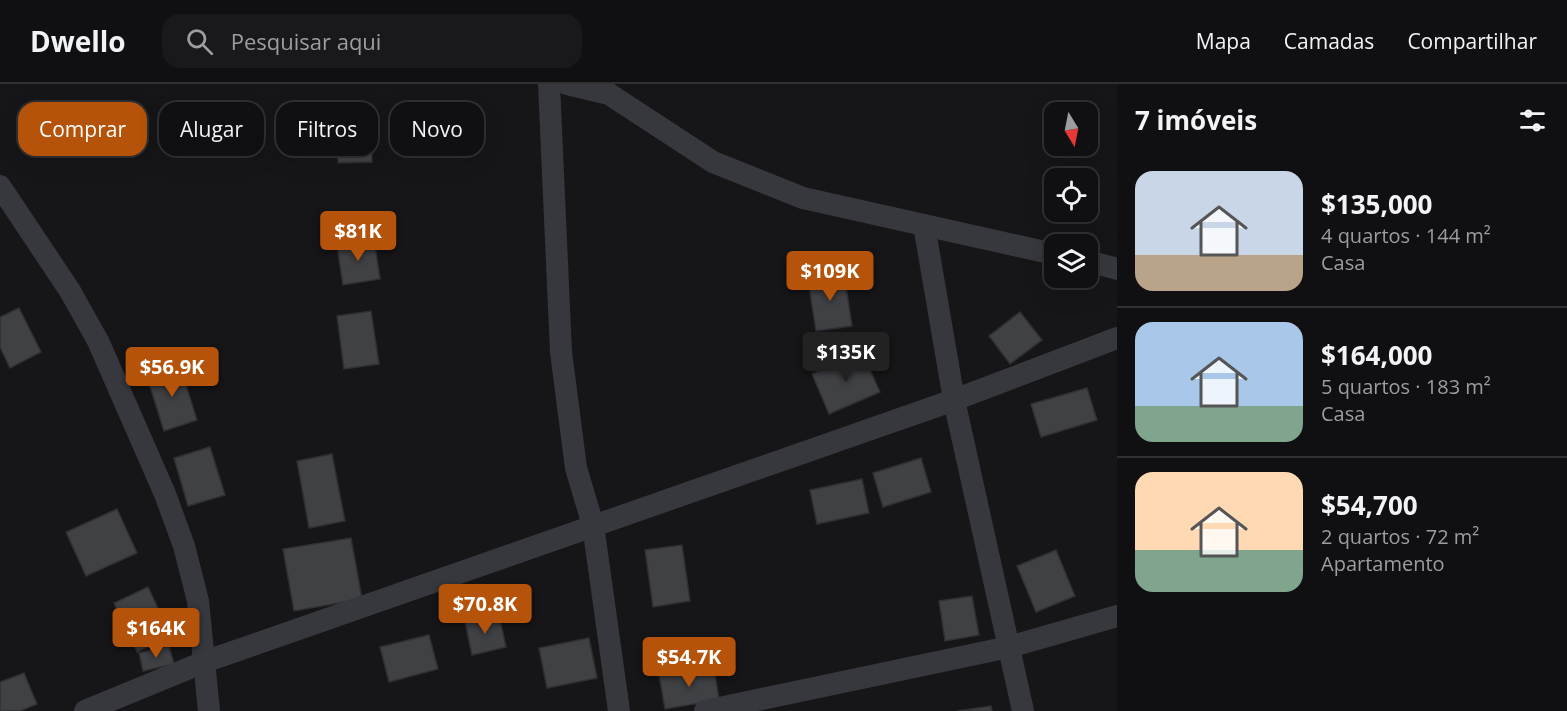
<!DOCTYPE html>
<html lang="pt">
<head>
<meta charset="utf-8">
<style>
	body { margin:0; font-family:"Open Sans",sans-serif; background:#19191b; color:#f1f3f6; height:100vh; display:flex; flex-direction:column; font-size:22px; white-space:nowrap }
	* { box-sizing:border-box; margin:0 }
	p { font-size:20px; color:#9c9d9f }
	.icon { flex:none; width:33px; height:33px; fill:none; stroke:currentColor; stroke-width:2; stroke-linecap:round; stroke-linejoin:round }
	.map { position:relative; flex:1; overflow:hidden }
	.side { display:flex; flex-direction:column; background:#101012; width:450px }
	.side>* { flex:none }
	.hud { position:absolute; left:18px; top:18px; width:570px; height:54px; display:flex; gap:12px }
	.needle { width:39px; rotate:170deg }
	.fabs { position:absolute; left:1044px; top:18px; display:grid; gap:12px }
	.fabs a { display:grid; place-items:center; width:54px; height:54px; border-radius:12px; background:#101012; box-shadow:0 6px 24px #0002,0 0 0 2px #303032; font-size:30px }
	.price { position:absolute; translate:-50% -51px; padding:0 14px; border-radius:6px; background:#b45309; color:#fff; font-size:20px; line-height:39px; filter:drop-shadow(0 2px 3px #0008) }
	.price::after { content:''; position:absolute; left:50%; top:36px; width:18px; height:14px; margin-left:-9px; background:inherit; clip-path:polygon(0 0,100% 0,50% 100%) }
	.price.active { background:#222; color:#fff }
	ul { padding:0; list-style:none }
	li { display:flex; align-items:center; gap:18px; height:150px; padding:0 18px }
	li+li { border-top:2px solid #303032 }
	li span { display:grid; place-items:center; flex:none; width:168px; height:120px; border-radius:18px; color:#555 }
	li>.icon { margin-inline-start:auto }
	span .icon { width:72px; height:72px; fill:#fffc; stroke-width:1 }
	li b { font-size:26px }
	h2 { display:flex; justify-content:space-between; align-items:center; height:72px; padding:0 18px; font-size:26px }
	.tag { padding:0 21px; border-radius:18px; background:#101012; box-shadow:0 6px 24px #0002,0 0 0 2px #303032; font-size:21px; line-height:54px }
	.tag.active { background:#b45309; color:#fff }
	header { display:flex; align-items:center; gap:36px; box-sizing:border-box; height:84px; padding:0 30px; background:#101012; border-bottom:2px solid #303032 }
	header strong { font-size:28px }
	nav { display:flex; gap:33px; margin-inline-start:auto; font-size:21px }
	.search { width:420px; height:54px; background:#19191b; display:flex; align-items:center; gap:15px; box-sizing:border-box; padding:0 21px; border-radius:18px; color:#9c9d9f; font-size:22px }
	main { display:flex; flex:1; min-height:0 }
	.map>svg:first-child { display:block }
	.building { fill:#404145; stroke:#303034; stroke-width:1.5 }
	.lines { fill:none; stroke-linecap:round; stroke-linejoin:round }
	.minor { stroke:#37383d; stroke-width:22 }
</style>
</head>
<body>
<header>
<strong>Dwello</strong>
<div class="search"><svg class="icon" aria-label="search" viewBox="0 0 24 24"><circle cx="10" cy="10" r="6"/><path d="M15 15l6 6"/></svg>Pesquisar aqui</div>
<nav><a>Mapa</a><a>Camadas</a><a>Compartilhar</a></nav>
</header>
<main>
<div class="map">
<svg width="1117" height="627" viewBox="0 0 1117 627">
	<rect width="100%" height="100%" fill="#161618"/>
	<g class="building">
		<polygon points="371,34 372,78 338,79 337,36"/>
		<polygon points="374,155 380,195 343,201 337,161"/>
		<polygon points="844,189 852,242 816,247 808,195"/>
		<polygon points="19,224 41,268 10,284 0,263 0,233"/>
		<polygon points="371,227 379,280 344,285 337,232"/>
		<polygon points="1020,228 1042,256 1010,280 989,252"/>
		<polygon points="862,268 880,308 829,330 812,290"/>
		<polygon points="180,282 197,336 164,347 147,293"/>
		<polygon points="1087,304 1097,336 1041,353 1031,320"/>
		<polygon points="210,363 225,411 188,422 174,374"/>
		<polygon points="332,370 345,437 309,444 297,377"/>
		<polygon points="921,374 931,408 883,423 873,389"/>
		<polygon points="862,395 869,429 817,440 810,406"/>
		<polygon points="117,425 137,469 86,492 66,448"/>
		<polygon points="351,454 362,515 294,527 283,465"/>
		<polygon points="682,461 690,517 653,523 645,466"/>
		<polygon points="1056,466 1075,512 1036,528 1017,482"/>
		<polygon points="148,503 171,552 137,568 114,519"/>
		<polygon points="972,512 979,551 945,557 939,517"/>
		<polygon points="499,531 506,563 472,571 465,538"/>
		<polygon points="429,551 438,585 389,598 380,563"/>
		<polygon points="589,554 597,594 547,604 539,564"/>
		<polygon points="169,562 174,580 143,587 139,569"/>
		<polygon points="714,583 719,616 665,625 659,591"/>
		<polygon points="24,589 37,620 20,627 0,627 0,598"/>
		<polygon points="991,622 992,627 957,627"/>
	</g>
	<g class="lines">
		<g class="minor">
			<polyline points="549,0 561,268 576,384 593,441 619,627"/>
			<polyline points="567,0 609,10 713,78 803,114 1054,170"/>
			<polyline points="0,102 70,207 98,257 165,410 184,462 198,517 209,627"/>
			<polyline points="924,141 954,316 1023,627"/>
			<polyline points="1088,177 1117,185"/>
			<polyline points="85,627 204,578 954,316 1117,254"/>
			<polyline points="705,627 1009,563 1117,532"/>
		</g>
	</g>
</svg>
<div class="fabs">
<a><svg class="needle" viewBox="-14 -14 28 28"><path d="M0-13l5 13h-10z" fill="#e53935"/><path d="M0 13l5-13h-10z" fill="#9c9d9f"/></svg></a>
<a><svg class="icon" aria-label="locate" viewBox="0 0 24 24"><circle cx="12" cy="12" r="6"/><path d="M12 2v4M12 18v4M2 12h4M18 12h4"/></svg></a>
<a><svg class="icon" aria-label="layers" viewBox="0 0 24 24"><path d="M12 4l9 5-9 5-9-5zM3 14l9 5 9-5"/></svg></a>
</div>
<b class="price" style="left:358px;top:178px">$81K</b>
<b class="price" style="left:830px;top:218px">$109K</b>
<b class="price active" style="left:846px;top:299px">$135K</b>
<b class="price" style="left:172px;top:314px">$56.9K</b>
<b class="price" style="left:485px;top:551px">$70.8K</b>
<b class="price" style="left:156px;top:575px">$164K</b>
<b class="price" style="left:689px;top:604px">$54.7K</b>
<div class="hud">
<a class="tag active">Comprar</a>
<a class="tag">Alugar</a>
<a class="tag">Filtros</a>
<a class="tag">Novo</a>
</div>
</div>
<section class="side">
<h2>7 imóveis<svg class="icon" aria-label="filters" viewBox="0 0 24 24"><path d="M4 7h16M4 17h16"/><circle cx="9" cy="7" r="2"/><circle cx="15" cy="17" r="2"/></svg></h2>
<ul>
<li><span style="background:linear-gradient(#c9d6e8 70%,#b9a48a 0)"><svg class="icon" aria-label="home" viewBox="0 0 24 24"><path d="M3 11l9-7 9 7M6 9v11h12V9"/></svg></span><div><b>$135,000</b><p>4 quartos · 144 m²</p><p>Casa</p></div></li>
<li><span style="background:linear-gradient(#a9c7e8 70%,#7fa58c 0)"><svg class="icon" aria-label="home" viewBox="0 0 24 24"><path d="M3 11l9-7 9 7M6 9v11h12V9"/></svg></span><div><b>$164,000</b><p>5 quartos · 183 m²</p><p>Casa</p></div></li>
<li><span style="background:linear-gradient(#ffd9b3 65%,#7fa58c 0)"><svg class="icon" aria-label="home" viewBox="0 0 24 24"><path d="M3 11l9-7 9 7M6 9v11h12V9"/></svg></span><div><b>$54,700</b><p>2 quartos · 72 m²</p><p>Apartamento</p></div></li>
</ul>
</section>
</main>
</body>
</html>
